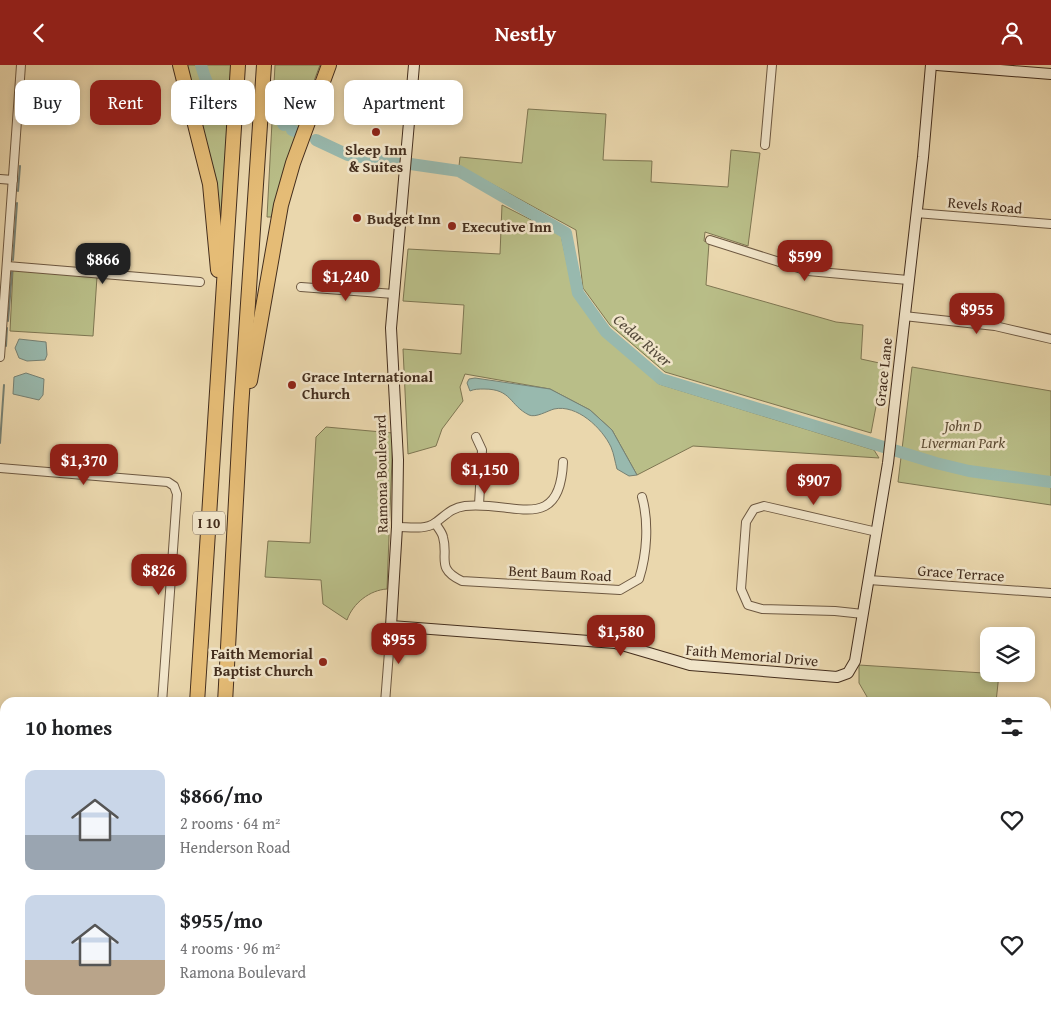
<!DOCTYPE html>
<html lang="en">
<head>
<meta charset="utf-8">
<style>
	body { margin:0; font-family:"Gentium Book Plus",serif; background:#f6f6f6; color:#202124; height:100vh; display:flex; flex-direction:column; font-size:19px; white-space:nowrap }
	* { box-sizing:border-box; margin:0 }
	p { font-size:16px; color:#757577 }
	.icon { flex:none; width:28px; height:28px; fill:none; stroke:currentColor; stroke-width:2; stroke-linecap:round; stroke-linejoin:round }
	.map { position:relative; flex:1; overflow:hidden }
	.panel { position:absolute; left:0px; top:632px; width:1051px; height:321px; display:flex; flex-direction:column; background:#fff; border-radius:15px 15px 0 0; box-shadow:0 2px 8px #0003 }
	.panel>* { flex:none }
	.banner { position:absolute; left:15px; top:15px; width:500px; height:45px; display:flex; gap:10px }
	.tools { position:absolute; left:980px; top:562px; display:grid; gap:10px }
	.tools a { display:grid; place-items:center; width:55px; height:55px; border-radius:10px; background:#fff; box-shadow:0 2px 8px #0003; font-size:25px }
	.price { position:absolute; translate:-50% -42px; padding:0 11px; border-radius:10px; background:#8f2418; color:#fff; font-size:16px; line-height:32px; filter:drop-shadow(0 1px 2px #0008) }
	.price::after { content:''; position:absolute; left:50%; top:30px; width:15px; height:11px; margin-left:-8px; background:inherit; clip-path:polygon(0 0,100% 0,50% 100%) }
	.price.active { background:#222; color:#fff }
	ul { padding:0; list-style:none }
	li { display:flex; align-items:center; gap:15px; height:125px; padding:0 25px }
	li span { display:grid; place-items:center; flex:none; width:140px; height:100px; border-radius:10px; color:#555 }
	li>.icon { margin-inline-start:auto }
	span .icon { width:60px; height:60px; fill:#fffc; stroke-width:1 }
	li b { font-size:21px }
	h2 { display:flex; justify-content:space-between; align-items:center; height:60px; padding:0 25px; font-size:21px }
	.chip { padding:0 18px; border-radius:10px; background:#fff; box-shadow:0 2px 8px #0003; font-size:18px; line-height:45px }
	.chip.active { background:#8f2418; color:#fff }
	header { display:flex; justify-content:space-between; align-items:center; height:65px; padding:0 25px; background:#8f2418; color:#fff; font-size:22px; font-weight:800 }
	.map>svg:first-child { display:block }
	.green { fill:#b9be88; stroke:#7e7652 }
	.water { fill:#98b9ae; stroke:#768174 }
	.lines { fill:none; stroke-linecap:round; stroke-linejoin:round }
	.stream { stroke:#768174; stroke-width:2 }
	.river { stroke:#98b9ae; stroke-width:12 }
	.street-casing { stroke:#6d5841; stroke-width:10 }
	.secondary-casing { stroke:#432d1d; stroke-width:12 }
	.highway-casing { stroke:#432d1d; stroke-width:16 }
	.street { stroke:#f1e5ca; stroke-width:8 }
	.secondary { stroke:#f1e5ca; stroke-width:10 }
	.highway { stroke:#e5bc76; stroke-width:14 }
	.poi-dot { fill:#8f2418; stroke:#f1e5ca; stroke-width:2 }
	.labels { text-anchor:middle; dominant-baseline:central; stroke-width:5; stroke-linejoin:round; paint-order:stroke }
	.shield { fill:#f1e5ca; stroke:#776451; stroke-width:1 }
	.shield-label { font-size:14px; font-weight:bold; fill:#432d1d }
	.poi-label { font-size:15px; font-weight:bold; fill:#432d1d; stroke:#f1e5ca; text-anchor:start }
	.street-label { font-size:15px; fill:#432d1d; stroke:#f1e5ca }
	.park-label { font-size:15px; font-style:italic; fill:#5b4a32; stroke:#f1e5ca }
	.water-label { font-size:16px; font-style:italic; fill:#54493a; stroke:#f1e5ca }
</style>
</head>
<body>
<header><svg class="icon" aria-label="back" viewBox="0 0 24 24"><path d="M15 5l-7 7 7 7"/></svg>Nestly<svg class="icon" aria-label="person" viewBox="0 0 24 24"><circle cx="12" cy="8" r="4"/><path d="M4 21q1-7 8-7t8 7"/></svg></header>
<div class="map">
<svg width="1051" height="953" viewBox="0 0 1051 953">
	<rect width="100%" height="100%" fill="#ead7ad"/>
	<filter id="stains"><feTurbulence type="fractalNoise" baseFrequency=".004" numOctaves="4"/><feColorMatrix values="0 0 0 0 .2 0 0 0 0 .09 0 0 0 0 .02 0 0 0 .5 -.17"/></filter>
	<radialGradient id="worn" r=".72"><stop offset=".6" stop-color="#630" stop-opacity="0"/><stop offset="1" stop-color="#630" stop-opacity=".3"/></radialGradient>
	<g class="green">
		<polygon points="185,0 233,0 220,165"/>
		<polygon points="275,0 320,0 308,32 305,58 273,152 267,152"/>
		<polygon points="528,44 606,49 603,95 652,96 651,117 728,122 731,85 760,88 748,181 705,167 704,176 709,178 706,220 836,257 863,260 861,294 884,299 871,368 665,307 610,260 583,223 576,165 459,101 460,92 522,98"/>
		<polygon points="502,140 561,170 574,229 603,269 659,319 874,385 879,393 693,381 637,410 612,365 590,345 550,324 465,309 460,322 463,336 442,364 436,381 408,389 403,284 461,289 464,240 403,236 408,184 500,189"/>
		<polygon points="13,205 97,212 93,271 10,266"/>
		<polygon points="912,302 1051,326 1051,440 898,417"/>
		<path d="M326 362 393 368 387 524C370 525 353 538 347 555L323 539 321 515 265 512 268 476 310 478 316 372Z"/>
		<polygon points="859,600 999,609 996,637 870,637 859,618"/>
	</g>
	<g class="water">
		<polygon points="19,274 46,277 47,290 45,295 27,296 19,293 15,283"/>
		<polygon points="26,308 44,314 43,330 39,335 13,329 14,312"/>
		<path d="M475 313 550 324 590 345 612 365 637 410 629 411 617 404C615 397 614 389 611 382 602 363 577 339 554 344 547 346 536 353 529 350 509 340 512 324 484 324 479 324 474 324 470 326L467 318 469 314Z"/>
	</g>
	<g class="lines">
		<g class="stream">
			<polyline points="18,126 20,101"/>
			<polyline points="13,195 17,138"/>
			<polyline points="8,256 12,207"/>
			<polyline points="6,281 7,263"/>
			<polyline points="0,378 4,320"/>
		</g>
		<g class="river">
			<path d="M201 0C205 13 207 23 219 31"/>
			<polyline points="283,59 284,60"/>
			<polyline points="292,65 294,66"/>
			<polyline points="316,75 348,90 459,106 566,168 578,228 606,267 661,314 936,398 969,406 1051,417"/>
		</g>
		<defs>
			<g id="street">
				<polyline points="765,80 772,0"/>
				<polyline points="0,114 13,115"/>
				<polyline points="916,148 1051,159"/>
				<polyline points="710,175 808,206 908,215"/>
				<polyline points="7,201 200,217"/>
				<polyline points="301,222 394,229"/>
				<polyline points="904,251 995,261 1051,274"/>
				<polyline points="0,292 21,0"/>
				<polyline points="476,372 482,385 479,440"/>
				<polyline points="0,403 168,417 174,421 177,429 162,638"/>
				<path d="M435 458C438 463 442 467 443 472 449 493 435 503 462 516L620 525 639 514C647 489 649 457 642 432"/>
				<path d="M397 462C409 462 425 465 435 458 446 450 451 443 465 441 512 435 560 471 563 397"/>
				<polyline points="869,515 1051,528"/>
				<polyline points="863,549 835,546 762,544 748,540 741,524 746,457 754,444 764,441 877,467"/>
				<polyline points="385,638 391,561"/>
				<polyline points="1046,880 1051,881"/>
				<polyline points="893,949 894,953"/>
				<polyline points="1004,949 1004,953"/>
				<polyline points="360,953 360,949"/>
				<polyline points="704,953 704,949"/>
				<polyline points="800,953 800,949"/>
			</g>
			<g id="secondary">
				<polyline points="414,0 391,263 398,395 397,462 391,561 615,578 690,600 837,612 848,608 855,596 888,398 923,92 931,0"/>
				<polyline points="937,0 1051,9"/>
			</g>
			<g id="highway">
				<polyline points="180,0 210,119 218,205"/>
				<polyline points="250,316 281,140 293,98 329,0"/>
				<polyline points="197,638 238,0"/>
				<polyline points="225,638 241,343 264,0"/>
				<polyline points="162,953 163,949"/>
				<polyline points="176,953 177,949"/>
				<polyline points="201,953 202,949"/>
			</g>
		</defs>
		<use href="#street" class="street-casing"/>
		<use href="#secondary" class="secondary-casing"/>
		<use href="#highway" class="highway-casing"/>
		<use href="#street" class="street"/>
		<use href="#secondary" class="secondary"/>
		<use href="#highway" class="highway"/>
	</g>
	<g class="poi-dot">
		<circle cx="376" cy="67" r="5"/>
		<circle cx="357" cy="153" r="5"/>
		<circle cx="452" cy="161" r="5"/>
		<circle cx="292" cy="320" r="5"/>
		<circle cx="323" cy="597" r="5"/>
	</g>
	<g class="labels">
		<rect class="shield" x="193" y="446.5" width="32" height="23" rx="4"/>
		<g class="shield-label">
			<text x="209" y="458">I 10</text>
		</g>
		<g class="poi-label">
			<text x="376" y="84" text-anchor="middle">Sleep Inn<tspan x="376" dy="17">&amp; Suites</tspan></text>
			<text x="367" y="153">Budget Inn</text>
			<text x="462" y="161">Executive Inn</text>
			<text x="302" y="311">Grace International<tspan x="302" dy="17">Church</tspan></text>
			<text x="313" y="588" text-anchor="end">Faith Memorial<tspan x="313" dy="17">Baptist Church</tspan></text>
		</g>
		<g class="street-label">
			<text transform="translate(985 140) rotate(5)">Revels Road</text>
			<text transform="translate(883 307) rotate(-84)">Grace Lane</text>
			<text transform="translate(381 409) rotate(-91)">Ramona Boulevard</text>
			<text transform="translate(560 508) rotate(3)">Bent Baum Road</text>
			<text transform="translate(961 508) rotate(4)">Grace Terrace</text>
			<text transform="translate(752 590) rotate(5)">Faith Memorial Drive</text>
		</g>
		<g class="park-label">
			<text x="963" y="360">John D<tspan x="963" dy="17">Liverman Park</tspan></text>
		</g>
		<g class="water-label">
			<text transform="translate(643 275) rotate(41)">Cedar River</text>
		</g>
	</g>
	<rect width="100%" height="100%" filter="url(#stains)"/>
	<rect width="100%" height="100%" fill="url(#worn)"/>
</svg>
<div class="tools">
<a><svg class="icon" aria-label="layers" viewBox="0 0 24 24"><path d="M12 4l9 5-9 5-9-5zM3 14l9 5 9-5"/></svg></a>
</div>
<b class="price" style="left:805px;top:217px">$599</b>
<b class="price active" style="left:103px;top:220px">$866</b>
<b class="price" style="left:346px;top:237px">$1,240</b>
<b class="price" style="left:977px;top:270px">$955</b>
<b class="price" style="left:84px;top:421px">$1,370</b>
<b class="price" style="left:485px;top:430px">$1,150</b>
<b class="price" style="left:814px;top:441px">$907</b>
<b class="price" style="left:159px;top:531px">$826</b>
<b class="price" style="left:621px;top:592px">$1,580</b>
<b class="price" style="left:399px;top:600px">$955</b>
<div class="banner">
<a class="chip">Buy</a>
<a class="chip active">Rent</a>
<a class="chip">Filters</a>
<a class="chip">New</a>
<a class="chip">Apartment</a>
</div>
<section class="panel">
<h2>10 homes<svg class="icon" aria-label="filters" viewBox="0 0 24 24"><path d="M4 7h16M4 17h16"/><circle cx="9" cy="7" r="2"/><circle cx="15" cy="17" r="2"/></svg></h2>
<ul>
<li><span style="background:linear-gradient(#c9d6e8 65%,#9aa5b1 0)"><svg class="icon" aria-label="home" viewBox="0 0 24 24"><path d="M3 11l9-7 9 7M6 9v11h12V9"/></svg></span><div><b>$866/mo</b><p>2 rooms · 64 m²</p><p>Henderson Road</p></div><svg class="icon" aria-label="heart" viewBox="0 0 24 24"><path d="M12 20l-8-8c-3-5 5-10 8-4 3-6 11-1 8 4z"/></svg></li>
<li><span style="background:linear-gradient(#c9d6e8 65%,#b9a48a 0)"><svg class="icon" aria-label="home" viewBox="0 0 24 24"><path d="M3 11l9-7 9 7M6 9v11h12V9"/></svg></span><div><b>$955/mo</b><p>4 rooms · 96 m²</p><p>Ramona Boulevard</p></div><svg class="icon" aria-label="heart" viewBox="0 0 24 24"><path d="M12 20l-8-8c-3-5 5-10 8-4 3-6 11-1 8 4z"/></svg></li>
</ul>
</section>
</div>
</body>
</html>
